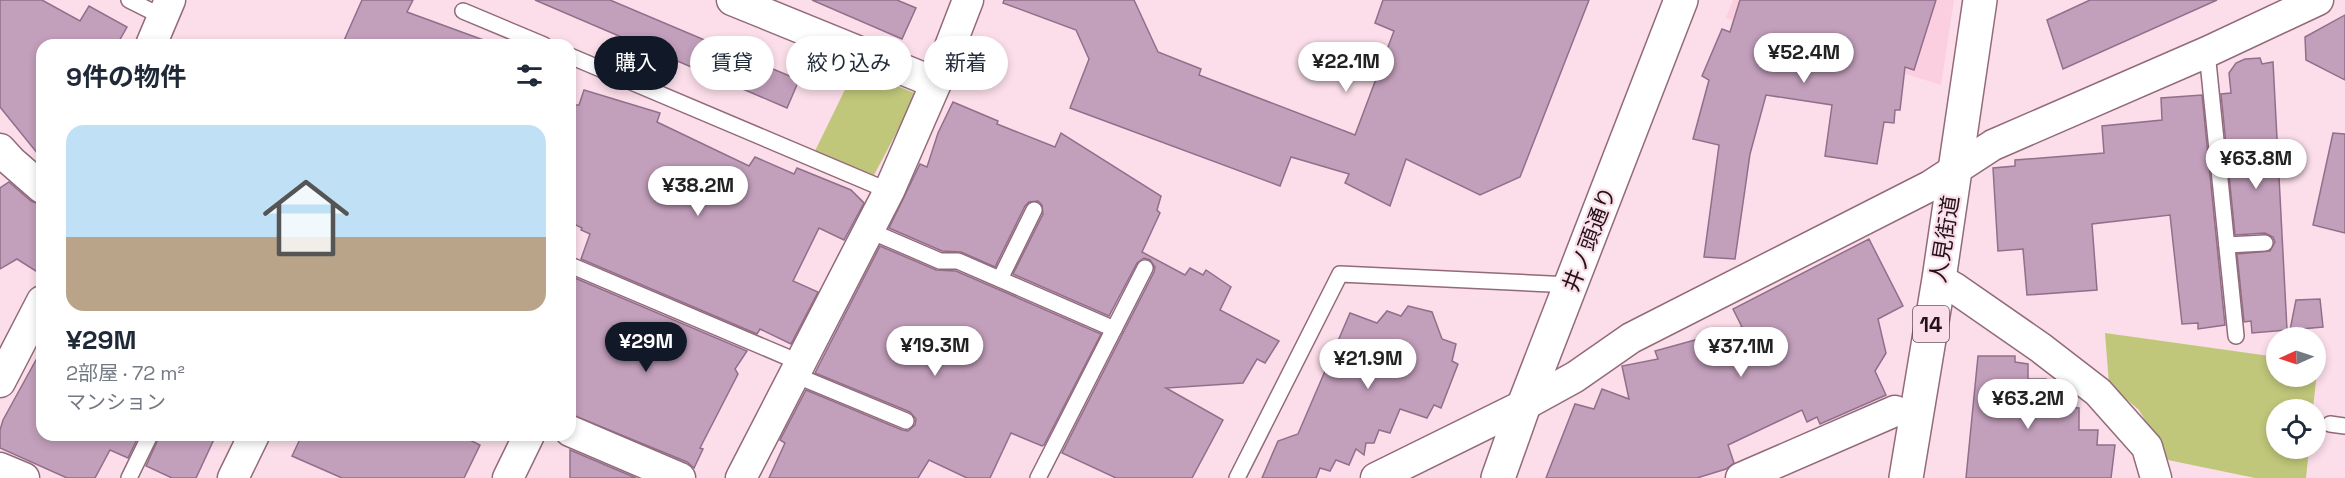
<!DOCTYPE html>
<html lang="ja">
<head>
<meta charset="utf-8">
<style>
	body { margin:0; font-family:"Space Grotesk","Noto Sans JP",sans-serif; background:#f2f2f3; color:#1f2937; height:100vh; display:flex; flex-direction:column; font-size:22px; white-space:nowrap }
	* { box-sizing:border-box; margin:0 }
	p { font-size:20px; color:#747a83 }
	.icon { flex:none; width:33px; height:33px; fill:none; stroke:currentColor; stroke-width:2; stroke-linecap:round; stroke-linejoin:round }
	.map { position:relative; flex:1; overflow:hidden }
	.panel { position:absolute; left:36px; top:39px; width:540px; height:402px; display:flex; flex-direction:column; background:#fff; border-radius:18px; box-shadow:0 3px 9px #0003 }
	.panel>* { flex:none }
	.guide { position:absolute; left:594px; top:36px; width:570px; height:54px; display:flex; gap:12px }
	.needle { width:39px; rotate:267deg }
	.buttons { position:absolute; left:2266px; top:327px; display:grid; gap:12px }
	.buttons a { display:grid; place-items:center; width:60px; height:60px; border-radius:50%; background:#fff; box-shadow:0 3px 9px #0003; font-size:30px }
	.price { position:absolute; translate:-50% -51px; padding:0 14px; border-radius:21px; background:#fff; color:#222; font-size:20px; line-height:39px; filter:drop-shadow(0 2px 3px #0008) }
	.price::after { content:''; position:absolute; left:50%; top:36px; width:18px; height:14px; margin-left:-9px; background:inherit; clip-path:polygon(0 0,100% 0,50% 100%) }
	.price.current { background:#111827; color:#fff }
	ul { padding:0; list-style:none }
	li { display:grid; align-content:center; gap:12px; height:318px; padding:0 30px }
	li+li { border-top:2px solid #e0e1e3 }
	li span { display:grid; place-items:center; height:186px; border-radius:18px; color:#555 }
	li>.icon { margin-inline-start:auto }
	span .icon { width:108px; height:108px; fill:#fffc; stroke-width:1 }
	li b { font-size:26px }
	h2 { display:flex; justify-content:space-between; align-items:center; height:72px; padding:0 30px; font-size:26px }
	.chip { padding:0 21px; border-radius:27px; background:#fff; box-shadow:0 3px 9px #0003; font-size:21px; line-height:54px }
	.chip.current { background:#111827; color:#fff }
	.map>svg:first-child { display:block }
	.built { fill:#fbcfe0 }
	.green { fill:#c0c77a }
	.building { fill:#c29fbb; stroke:#916f8b; stroke-width:1.5 }
	.lines { fill:none; stroke-linecap:round; stroke-linejoin:round }
	.service-casing { stroke:#926a7a; stroke-width:18 }
	.minor-casing { stroke:#926a7a; stroke-width:33 }
	.secondary-casing { stroke:#926a7a; stroke-width:36 }
	.primary-casing { stroke:#926a7a; stroke-width:36 }
	.service { stroke:#fff; stroke-width:15 }
	.minor { stroke:#fff; stroke-width:30 }
	.secondary { stroke:#fff; stroke-width:33 }
	.primary { stroke:#fff; stroke-width:33 }
	.labels { text-anchor:middle; dominant-baseline:central; stroke-width:4.5; stroke-linejoin:round; paint-order:stroke }
	.shield { fill:#fbdee9; stroke:#645158; stroke-width:1.5 }
	.shield-label { font-size:21px; font-weight:bold; fill:#24141a }
	.street-label { font-size:22px; fill:#24141a; stroke:#fbdee9 }
</style>
</head>
<body>
<div class="map">
<svg width="2345" height="478" viewBox="0 0 2345 478">
	<rect width="100%" height="100%" fill="#fbdee9"/>
	<polygon class="built" points="1733,0 1954,0 1941,85 1726,18"/>
	<g class="green">
		<polygon points="855,69 917,94 874,175 815,151"/>
		<polygon points="2105,333 2277,357 2277,376 2316,376 2316,362 2318,362 2313,409 2277,410 2277,448 2309,449 2306,478 2255,478 2168,460 2139,410 2109,384"/>
	</g>
	<g class="building">
		<polygon points="0,0 42,0 80,21 89,6 127,27 118,43 122,45 42,45 42,159 0,107"/>
		<polygon points="362,0 413,0 407,12 489,42 488,45 342,45"/>
		<polygon points="535,0 610,0 799,80 787,108"/>
		<polygon points="812,0 897,0 916,8 902,39"/>
		<polygon points="1004,0 1134,0 1158,52 1201,69 1199,75 1355,135 1394,31 1375,23 1383,0 1589,0 1520,177 1480,195 1406,159 1390,206 1345,183 1349,174 1291,157 1280,186 1070,108 1089,59 1076,30 1003,3"/>
		<polygon points="1740,0 1936,0 1914,70 1905,67 1900,110 1895,110 1894,123 1884,122 1877,164 1825,156 1832,105 1766,95 1750,154 1735,259 1704,257 1719,145 1693,139 1709,80 1702,76 1722,29 1730,32"/>
		<polygon points="2090,0 2217,0 2063,69 2047,20"/>
		<polygon points="2345,15 2345,80 2306,60 2305,37"/>
		<polygon points="2260,58 2262,64 2273,62 2287,330 2252,333 2251,321 2244,322 2237,254 2270,251 2275,242 2273,237 2265,233 2235,235 2221,94 2231,93 2229,73 2236,63 2245,59"/>
		<polygon points="584,90 660,113 657,122 749,166 755,157 794,174 797,168 851,190 864,203 844,240 819,228 793,281 818,292 791,344 760,329 757,334 581,259 590,234 581,230 582,228 570,222 570,105 579,105"/>
		<polygon points="2202,95 2225,325 2198,329 2198,323 2182,324 2170,215 2092,224 2097,290 2027,295 2023,249 1998,251 1993,168 2015,166 2015,160 2104,153 2102,126 2162,120 2161,98"/>
		<polygon points="953,102 998,121 997,124 1055,147 1061,133 1161,196 1157,210 1160,213 1142,252 1185,275 1190,268 1203,275 1206,270 1231,287 1220,310 1279,341 1265,363 1257,359 1243,383 1166,388 1223,420 1192,478 1116,478 1062,453 1154,272 1155,267 1150,260 1144,258 1137,263 1109,316 1013,274 1043,214 1042,205 1038,201 1029,202 1025,206 995,267 961,252 942,251 889,228 920,164 927,167 938,133"/>
		<polygon points="2333,133 2345,134 2345,233 2313,225"/>
		<polygon points="9,182 31,201 42,205 42,275 17,259 0,269 0,188"/>
		<polygon points="1869,239 1903,306 1878,319 1886,353 1875,371 1886,395 1820,424 1817,417 1807,422 1802,410 1728,445 1734,463 1726,469 1697,478 1546,478 1575,404 1594,409 1602,389 1629,399 1622,366 1658,359 1655,351 1742,327 1733,309"/>
		<polygon points="880,246 936,270 956,271 1101,334 1044,445 1042,446 1011,433 990,478 967,478 929,460 918,478 769,478 785,443 780,440 806,390 902,430 908,431 915,425 916,419 910,412 815,373"/>
		<polygon points="575,278 747,351 735,369 738,374 700,448 703,449 694,468 687,462 570,414 570,291"/>
		<polygon points="2320,299 2323,327 2290,330 2296,300"/>
		<polygon points="1408,306 1432,312 1442,339 1456,344 1452,361 1458,364 1441,408 1434,405 1427,418 1400,409 1390,433 1379,430 1374,443 1366,443 1364,455 1356,449 1349,465 1336,460 1330,471 1320,468 1316,478 1262,478 1278,441 1298,434 1350,313 1377,323 1387,311 1401,316"/>
		<polygon points="42,349 42,435 139,435 128,458 110,450 95,478 67,478 0,448 0,430 3,420"/>
		<polygon points="1978,356 2015,356 2015,362 2028,364 2028,379 2046,379 2044,406 2079,408 2079,430 2098,430 2097,445 2115,445 2111,478 1966,478"/>
		<polygon points="160,435 216,435 196,478 172,478 146,466"/>
		<polygon points="302,435 460,435 480,445 464,478 342,478 292,456"/>
		<polygon points="570,450 636,478 570,478"/>
	</g>
	<g class="lines">
		<defs>
			<g id="service">
				<polyline points="129,0 163,17"/>
				<polyline points="463,11 544,45"/>
				<polyline points="2207,52 2236,336"/>
				<polyline points="570,56 889,191"/>
				<polyline points="868,230 940,261 958,261 1114,329"/>
				<polyline points="2227,245 2265,243"/>
				<polyline points="570,265 801,363"/>
				<polyline points="1000,279 1034,210"/>
				<polyline points="795,375 906,421"/>
				<polyline points="2330,424 2345,426"/>
				<polyline points="129,478 150,435"/>
				<polyline points="1038,478 1145,268"/>
				<polyline points="1237,478 1340,274 1571,285"/>
			</g>
			<g id="minor">
				<polyline points="732,0 936,83"/>
				<polyline points="151,45 170,0"/>
				<polyline points="0,149 11,161 42,188"/>
				<polyline points="1939,279 1956,289 2041,348 2098,392 2147,447 2156,478"/>
				<polyline points="0,382 42,301"/>
				<polyline points="570,431 680,478"/>
				<polyline points="0,468 24,478"/>
				<polyline points="233,478 254,435"/>
				<polyline points="508,478 529,435"/>
				<polyline points="741,478 889,191 936,83 968,0"/>
				<polyline points="1376,478 1524,405 1575,377 1631,338 1930,186 1993,145 2207,52 2318,0"/>
				<polyline points="1741,478 1895,411"/>
			</g>
			<polyline id="secondary" points="1498,478 1524,405 1681,0"/>
			<polyline id="primary" points="1906,478 1939,279 1980,0"/>
		</defs>
		<use href="#service" class="service-casing"/>
		<use href="#minor" class="minor-casing"/>
		<use href="#secondary" class="secondary-casing"/>
		<use href="#primary" class="primary-casing"/>
		<use href="#service" class="service"/>
		<use href="#minor" class="minor"/>
		<use href="#secondary" class="secondary"/>
		<use href="#primary" class="primary"/>
	</g>
	<g class="labels">
		<rect class="shield" x="1913" y="306" width="36" height="36" rx="4.5"/>
		<g class="shield-label">
			<text x="1931" y="324">14</text>
		</g>
		<g class="street-label">
			<text transform="translate(1589 239) rotate(-69)">井ノ頭通り</text>
			<text transform="translate(1944 239) rotate(-81)">人見街道</text>
		</g>
	</g>
</svg>
<div class="buttons">
<a><svg class="needle" viewBox="-14 -14 28 28"><path d="M0-13l5 13h-10z" fill="#e53935"/><path d="M0 13l5-13h-10z" fill="#747a83"/></svg></a>
<a><svg class="icon" aria-label="locate" viewBox="0 0 24 24"><circle cx="12" cy="12" r="6"/><path d="M12 2v4M12 18v4M2 12h4M18 12h4"/></svg></a>
</div>
<b class="price" style="left:1804px;top:84px">¥52.4M</b>
<b class="price" style="left:1346px;top:93px">¥22.1M</b>
<b class="price" style="left:2256px;top:190px">¥63.8M</b>
<b class="price" style="left:698px;top:217px">¥38.2M</b>
<b class="price current" style="left:646px;top:373px">¥29M</b>
<b class="price" style="left:935px;top:377px">¥19.3M</b>
<b class="price" style="left:1741px;top:378px">¥37.1M</b>
<b class="price" style="left:1368px;top:390px">¥21.9M</b>
<b class="price" style="left:2028px;top:430px">¥63.2M</b>
<div class="guide">
<a class="chip current">購入</a>
<a class="chip">賃貸</a>
<a class="chip">絞り込み</a>
<a class="chip">新着</a>
</div>
<section class="panel">
<h2>9件の物件<svg class="icon" aria-label="filters" viewBox="0 0 24 24"><path d="M4 7h16M4 17h16"/><circle cx="9" cy="7" r="2"/><circle cx="15" cy="17" r="2"/></svg></h2>
<ul>
<li><span style="background:linear-gradient(#bfe0f5 60%,#b9a48a 0)"><svg class="icon" aria-label="home" viewBox="0 0 24 24"><path d="M3 11l9-7 9 7M6 9v11h12V9"/></svg></span><div><b>¥29M</b><p>2部屋 · 72 m²</p><p>マンション</p></div></li>
</ul>
</section>
</div>
</body>
</html>
